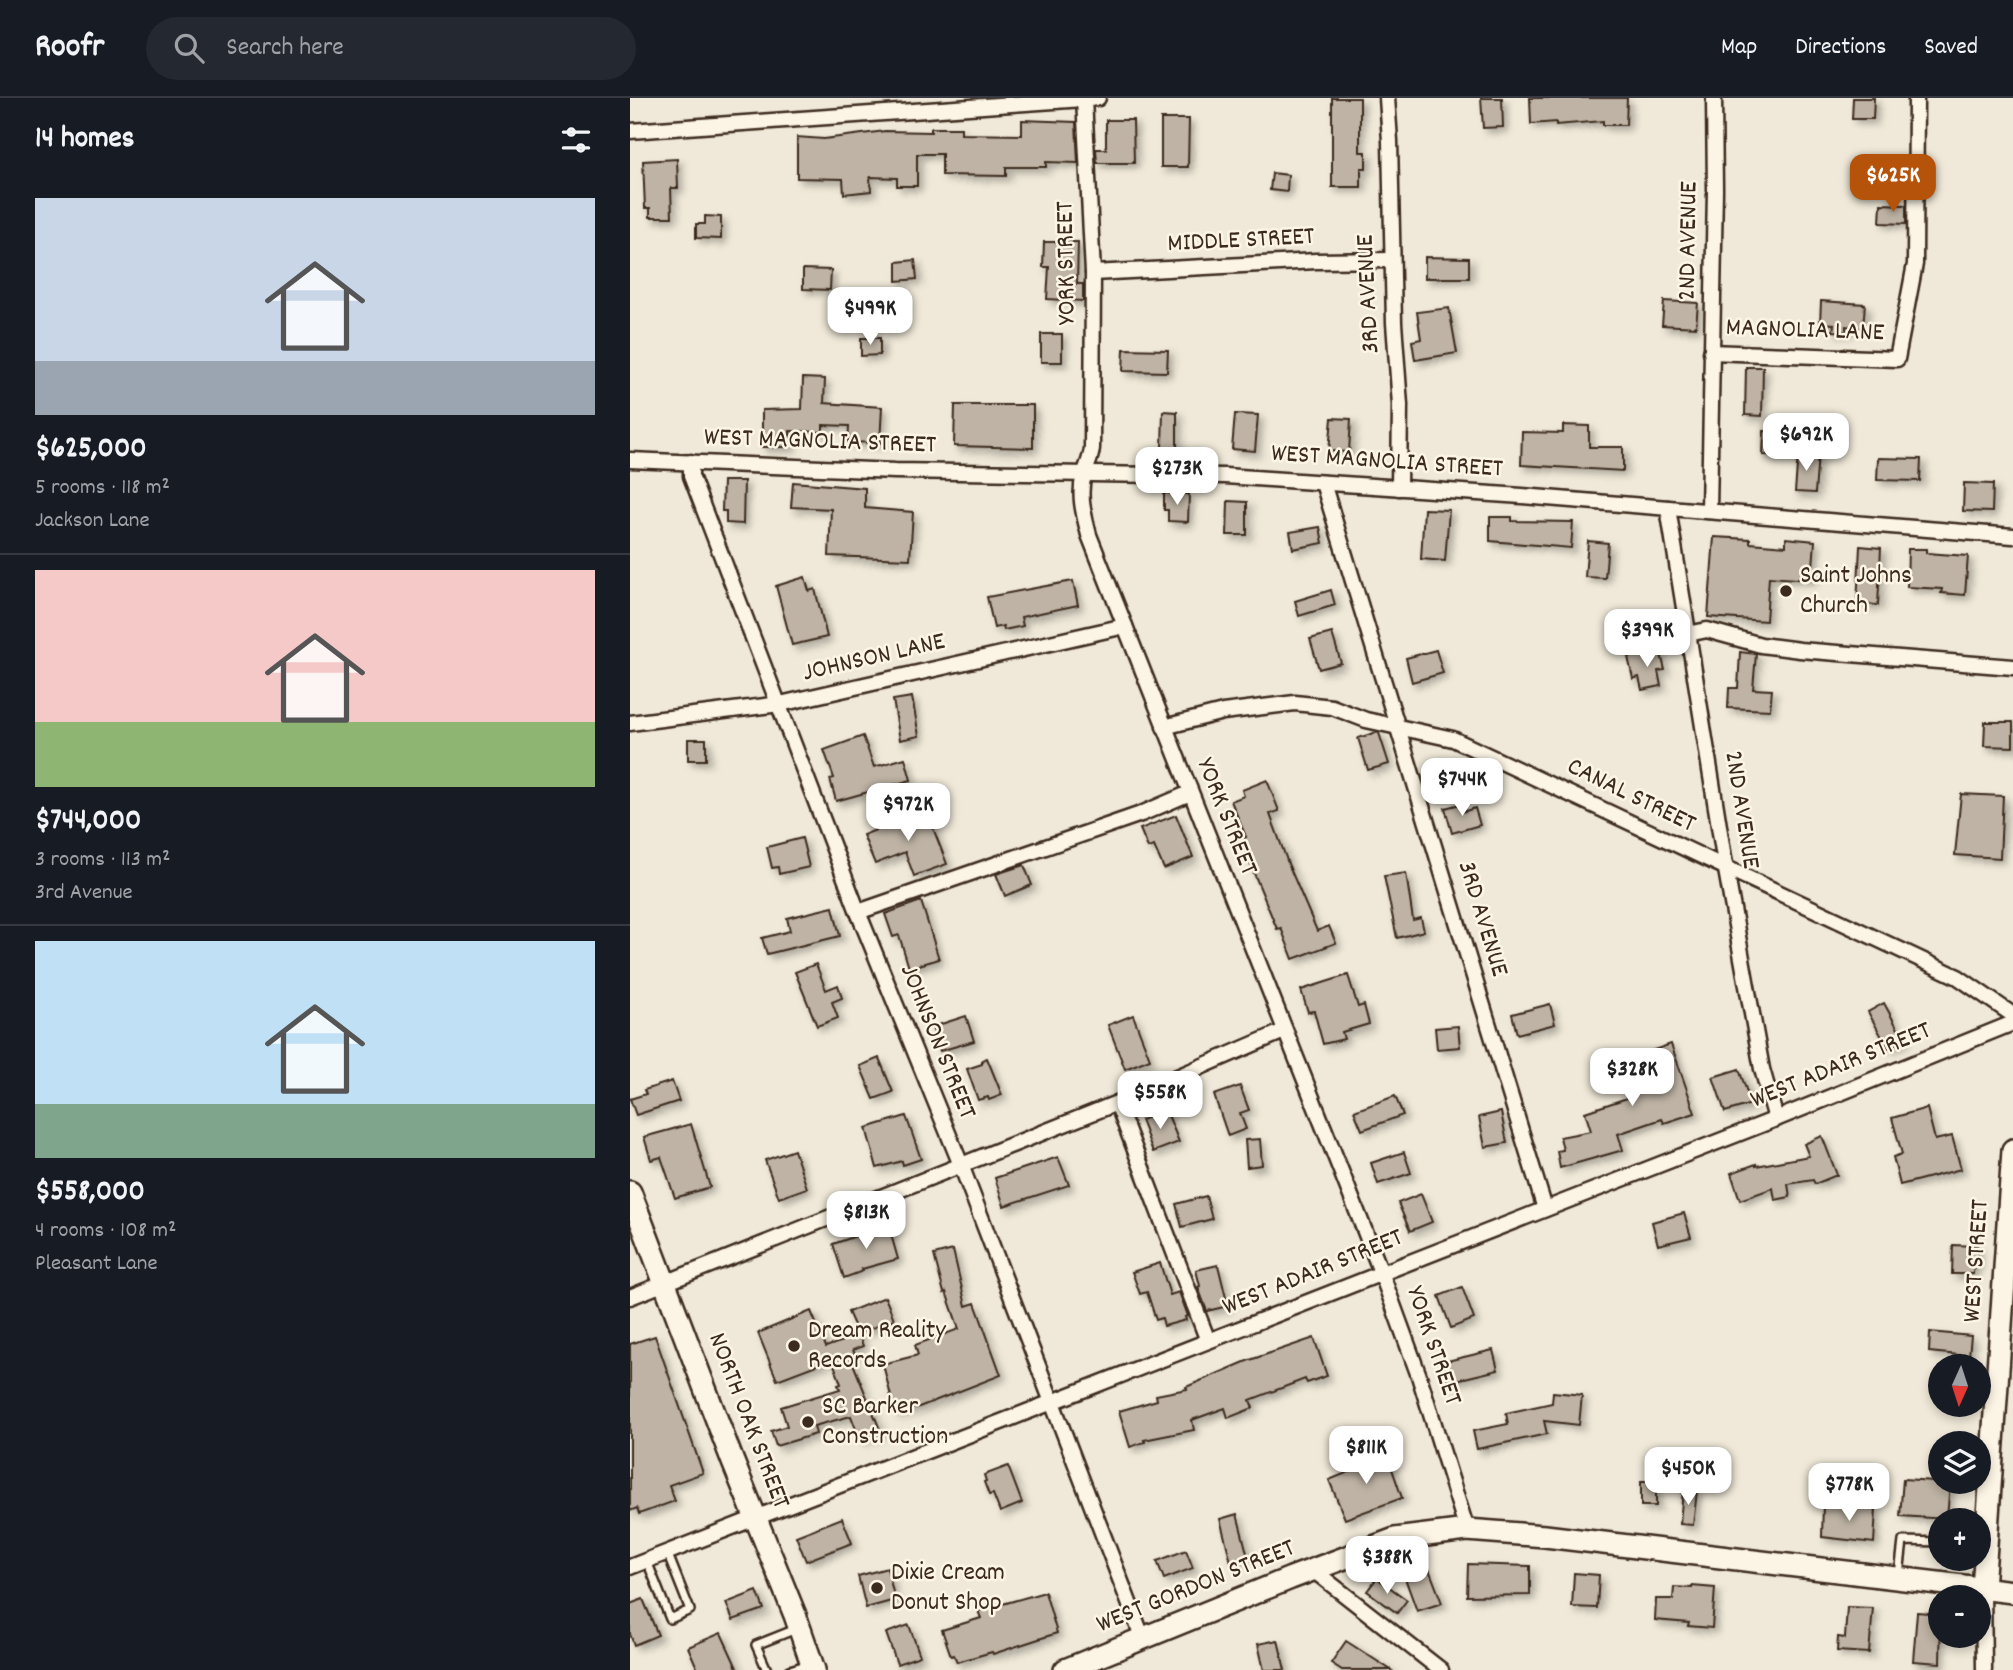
<!DOCTYPE html>
<html lang="en">
<head>
<meta charset="utf-8">
<style>
	body { margin:0; font-family:Dekko,sans-serif; background:#242831; color:#f1f3f6; height:100vh; display:flex; flex-direction:column; font-size:26px; white-space:nowrap }
	* { box-sizing:border-box; margin:0 }
	p { font-size:23px; color:#9ea1a6 }
	.icon { flex:none; width:38px; height:38px; fill:none; stroke:currentColor; stroke-width:2; stroke-linecap:round; stroke-linejoin:round }
	.map { position:relative; flex:1; overflow:hidden }
	.panel { display:flex; flex-direction:column; background:#171b24; width:630px }
	.panel>* { flex:none }
	.needle { width:46px; rotate:183deg }
	.tools { position:absolute; left:1298px; top:1256px; display:grid; gap:14px }
	.tools a { display:grid; place-items:center; width:63px; height:63px; border-radius:50%; background:#171b24; box-shadow:0 4px 10px #0003; font-size:35px }
	.price { position:absolute; translate:-50% -60px; padding:0 16px; border-radius:14px; background:#fff; color:#222; font-size:23px; line-height:46px; filter:drop-shadow(0 2px 4px #0008) }
	.price::after { content:''; position:absolute; left:50%; top:42px; width:21px; height:16px; margin-left:-10px; background:inherit; clip-path:polygon(0 0,100% 0,50% 100%) }
	.price.current { background:#b45309; color:#fff }
	ul { padding:0; list-style:none }
	li { display:grid; align-content:center; gap:14px; height:371px; padding:0 35px }
	li+li { border-top:2px solid #363941 }
	li span { display:grid; place-items:center; height:217px; border-radius:0px; color:#555 }
	li>.icon { margin-inline-start:auto }
	span .icon { width:126px; height:126px; fill:#fffc; stroke-width:1 }
	li b { font-size:30px }
	h2 { display:flex; justify-content:space-between; align-items:center; height:84px; padding:0 35px; font-size:30px }
	header { display:flex; align-items:center; gap:42px; box-sizing:border-box; height:98px; padding:0 35px; background:#171b24; border-bottom:2px solid #363941 }
	header strong { font-size:33px }
	nav { display:flex; gap:38px; margin-inline-start:auto; font-size:24px }
	.search { width:490px; height:63px; background:#242831; display:flex; align-items:center; gap:18px; box-sizing:border-box; padding:0 24px; border-radius:38px; color:#9ea1a6; font-size:26px }
	main { display:flex; flex:1; min-height:0 }
	.map>svg:first-child { display:block }
	.building { fill:#beb3a4; stroke:#3b2a1e; stroke-width:2; filter:url(#shadow) }
	.lines { fill:none; stroke-linecap:round; stroke-linejoin:round }
	.lane-casing { stroke:#3b2a1e; stroke-width:12 }
	.street-casing { stroke:#3b2a1e; stroke-width:19 }
	.secondary-casing { stroke:#3b2a1e; stroke-width:26 }
	.lane { stroke:#fcf5e5; stroke-width:7 }
	.street { stroke:#fcf5e5; stroke-width:14 }
	.secondary { stroke:#fcf5e5; stroke-width:21 }
	.poi-dot { fill:#3b2a1e; stroke:#fcf5e5; stroke-width:2.5 }
	.labels { text-anchor:middle; dominant-baseline:central; stroke-width:5; stroke-linejoin:round; paint-order:stroke }
	.street-label { font-size:26px; fill:#3b2a1e; stroke:#fcf5e5 }
	.poi-label { font-size:26px; fill:#3b2a1e; stroke:#fcf5e5; text-anchor:start }
</style>
</head>
<body>
<header>
<strong>Roofr</strong>
<div class="search"><svg class="icon" aria-label="search" viewBox="0 0 24 24"><circle cx="10" cy="10" r="6"/><path d="M15 15l6 6"/></svg>Search here</div>
<nav><a>Map</a><a>Directions</a><a>Saved</a></nav>
</header>
<main>
<section class="panel">
<h2>14 homes<svg class="icon" aria-label="filters" viewBox="0 0 24 24"><path d="M4 7h16M4 17h16"/><circle cx="9" cy="7" r="2"/><circle cx="15" cy="17" r="2"/></svg></h2>
<ul>
<li><span style="background:linear-gradient(#c9d6e8 75%,#9aa5b1 0)"><svg class="icon" aria-label="home" viewBox="0 0 24 24"><path d="M3 11l9-7 9 7M6 9v11h12V9"/></svg></span><div><b>$625,000</b><p>5 rooms · 118 m²</p><p>Jackson Lane</p></div></li>
<li><span style="background:linear-gradient(#f6c9c9 70%,#8fb573 0)"><svg class="icon" aria-label="home" viewBox="0 0 24 24"><path d="M3 11l9-7 9 7M6 9v11h12V9"/></svg></span><div><b>$744,000</b><p>3 rooms · 113 m²</p><p>3rd Avenue</p></div></li>
<li><span style="background:linear-gradient(#bfe0f5 75%,#7fa58c 0)"><svg class="icon" aria-label="home" viewBox="0 0 24 24"><path d="M3 11l9-7 9 7M6 9v11h12V9"/></svg></span><div><b>$558,000</b><p>4 rooms · 108 m²</p><p>Pleasant Lane</p></div></li>
</ul>
</section>
<div class="map">
<svg width="1383" height="1572" viewBox="0 0 1383 1572">
	<defs>
		<filter id="shadow"><feDropShadow dx="4.5" dy="4.5" stdDeviation="3.5" flood-color="#0004"/></filter>
	</defs>
	<rect width="100%" height="100%" fill="#f0e9d9"/>
	<filter id="ink" filterUnits="userSpaceOnUse"><feTurbulence type="fractalNoise" baseFrequency=".0143" numOctaves="2"/><feDisplacementMap in="SourceGraphic" scale="14" xChannelSelector="R" yChannelSelector="G"/><feConvolveMatrix kernelMatrix="1 2 1 2 8 2 1 2 1" color-interpolation-filters="sRGB"/></filter>
	<g filter="url(#ink)">
		<g class="building">
			<polygon points="702,0 730,0 730,54 736,54 736,70 731,70 731,89 702,89"/>
			<polygon points="851,0 872,0 873,29 853,30"/>
			<polygon points="900,0 997,0 996,27 973,27 973,23 926,27 926,24 901,26"/>
			<polygon points="1223,0 1244,0 1243,21 1222,21"/>
			<polygon points="531,21 559,21 558,69 531,69"/>
			<polygon points="392,22 446,24 448,65 416,64 416,69 376,69 376,78 312,77 312,56 287,56 287,88 267,88 267,80 240,79 241,93 214,96 213,81 167,80 167,39 194,41 255,33 301,34 301,30 331,30 331,36 392,37"/>
			<polygon points="476,22 503,22 504,65 467,65 466,51 476,51"/>
			<polygon points="47,61 48,90 41,90 42,119 20,119 20,110 15,110 13,63"/>
			<polygon points="642,75 658,77 657,94 640,92"/>
			<polygon points="1251,106 1276,107 1276,126 1250,125"/>
			<polygon points="75,118 91,119 91,141 66,140 66,126 75,126"/>
			<polygon points="414,144 448,144 447,186 453,186 453,203 417,201 419,169 413,169"/>
			<polygon points="795,159 839,160 839,180 795,180"/>
			<polygon points="285,162 287,181 267,183 267,164"/>
			<polygon points="173,171 201,172 200,192 173,191"/>
			<polygon points="1034,203 1068,205 1066,229 1032,227"/>
			<polygon points="1191,203 1235,206 1233,230 1216,228 1216,234 1203,233 1204,226 1190,225"/>
			<polygon points="819,210 827,255 785,262 782,243 791,241 787,214"/>
			<rect x="411" y="236" width="21" height="28"/>
			<polygon points="231,240 250,240 250,257 231,258"/>
			<polygon points="494,251 538,252 537,274 493,273"/>
			<polygon points="1116,269 1133,269 1132,318 1115,317"/>
			<polygon points="173,280 195,281 194,305 252,309 250,345 218,344 219,328 193,327 193,334 160,333 160,349 132,349 132,312 172,311"/>
			<polygon points="325,307 403,307 403,350 324,348"/>
			<polygon points="533,313 547,314 547,350 532,350"/>
			<polygon points="605,316 628,317 625,353 602,351"/>
			<polygon points="702,320 721,321 719,354 699,353"/>
			<polygon points="933,327 959,328 959,349 993,349 993,373 891,367 892,334 933,335"/>
			<polygon points="1134,333 1165,334 1164,358 1133,357"/>
			<polygon points="1168,355 1188,356 1185,395 1165,394"/>
			<polygon points="1248,360 1291,361 1290,383 1247,382"/>
			<polygon points="93,383 114,383 113,426 96,425 96,413 92,413"/>
			<polygon points="163,384 235,390 235,410 283,414 280,461 199,458 201,411 161,409"/>
			<polygon points="1334,385 1363,386 1362,414 1333,413"/>
			<polygon points="534,395 559,396 558,424 538,423 538,412 534,412"/>
			<polygon points="598,403 617,404 617,437 597,437"/>
			<polygon points="794,411 819,412 815,463 791,461"/>
			<polygon points="860,419 882,419 882,423 943,424 941,450 860,443"/>
			<polygon points="690,429 693,445 663,451 660,434"/>
			<polygon points="1084,439 1120,441 1120,445 1156,448 1156,440 1185,443 1182,482 1139,479 1136,523 1078,519"/>
			<polygon points="958,443 978,445 975,480 955,479"/>
			<polygon points="1230,448 1251,450 1248,507 1227,506"/>
			<polygon points="1278,451 1296,451 1296,455 1338,458 1335,497 1311,495 1312,491 1277,489"/>
			<polygon points="175,479 179,493 185,491 197,539 162,547 146,488"/>
			<polygon points="443,483 448,507 391,519 393,528 374,532 373,528 364,530 357,499"/>
			<polygon points="701,492 705,507 669,518 665,503"/>
			<polygon points="702,535 711,565 689,571 680,541"/>
			<polygon points="806,552 813,575 782,584 776,560"/>
			<polygon points="1030,552 1035,572 1028,573 1031,588 1012,592 1009,579 1003,581 998,559"/>
			<polygon points="1110,554 1126,556 1123,591 1142,592 1140,612 1098,610 1099,590 1108,590"/>
			<polygon points="282,599 289,638 270,642 263,602"/>
			<polygon points="1355,624 1383,624 1383,649 1354,648"/>
			<polygon points="747,634 749,635 759,666 738,672 728,640"/>
			<polygon points="233,638 244,669 275,660 281,682 206,703 200,681 204,680 194,652"/>
			<rect x="58" y="641" width="18" height="21"/>
			<polygon points="637,682 649,713 640,716 659,768 687,833 699,828 706,845 663,861 651,830 647,831 623,773 611,741 616,739 601,703 614,698 612,692"/>
			<polygon points="1331,696 1373,698 1370,760 1325,757"/>
			<polygon points="830,706 832,714 845,710 850,727 822,735 815,710"/>
			<polygon points="296,712 317,766 284,778 275,754 245,766 233,737"/>
			<polygon points="546,717 563,759 534,771 524,748 518,750 510,731"/>
			<polygon points="172,740 179,769 149,776 148,769 142,770 137,749"/>
			<polygon points="394,767 402,787 375,798 366,776"/>
			<polygon points="776,775 783,822 791,820 794,833 767,840 754,778"/>
			<polygon points="291,803 309,861 279,870 269,837 263,839 255,816"/>
			<polygon points="203,809 210,838 137,856 132,840 160,833 157,820"/>
			<polygon points="186,866 196,892 208,887 212,900 202,904 208,920 187,928 165,874"/>
			<polygon points="718,877 728,909 734,907 739,926 712,934 714,941 693,946 684,913 678,914 671,892"/>
			<polygon points="1254,905 1274,942 1258,950 1238,914"/>
			<polygon points="920,906 925,926 887,936 882,916"/>
			<polygon points="503,917 520,961 495,971 478,927"/>
			<polygon points="336,918 344,943 310,953 302,929"/>
			<polygon points="828,928 830,949 807,951 805,930"/>
			<polygon points="1041,946 1065,1015 1034,1025 1032,1021 988,1036 993,1052 930,1070 927,1053 933,1052 930,1039 961,1033 955,1014 1000,999 999,996 1009,992 998,961"/>
			<polygon points="249,960 263,994 244,1001 230,968"/>
			<polygon points="357,960 372,997 359,1002 358,999 348,1002 337,971 352,966 352,962"/>
			<polygon points="1109,971 1121,1006 1095,1014 1083,979"/>
			<polygon points="42,983 49,1003 6,1017 0,1001 16,996 14,992"/>
			<polygon points="610,988 619,1012 610,1015 616,1031 598,1038 584,997"/>
			<polygon points="765,998 773,1017 732,1032 724,1013"/>
			<polygon points="1297,1010 1305,1042 1322,1038 1331,1071 1270,1087 1263,1059 1272,1056 1262,1020"/>
			<polygon points="536,1012 549,1044 523,1054 511,1022"/>
			<polygon points="871,1014 877,1045 855,1049 849,1019"/>
			<polygon points="276,1018 291,1061 273,1067 272,1063 247,1070 236,1030"/>
			<polygon points="61,1026 80,1089 45,1100 31,1059 21,1062 14,1039"/>
			<polygon points="1192,1038 1207,1077 1185,1086 1183,1082 1158,1086 1160,1099 1145,1102 1143,1090 1110,1102 1101,1075 1126,1066 1126,1068 1179,1058 1174,1046"/>
			<polygon points="630,1041 632,1067 617,1069 615,1042"/>
			<polygon points="164,1052 177,1090 149,1100 135,1062"/>
			<polygon points="774,1054 781,1075 748,1086 741,1065"/>
			<polygon points="428,1059 439,1087 374,1108 365,1080"/>
			<polygon points="791,1096 802,1124 780,1133 768,1105"/>
			<polygon points="576,1098 582,1121 552,1129 546,1106"/>
			<polygon points="1054,1115 1061,1139 1028,1147 1022,1124"/>
			<polygon points="258,1126 268,1161 232,1171 233,1173 214,1180 203,1146 235,1135 234,1132"/>
			<polygon points="1323,1147 1347,1148 1347,1167 1344,1166 1343,1176 1322,1176"/>
			<polygon points="323,1152 336,1208 345,1205 371,1277 289,1309 265,1315 253,1266 288,1257 285,1247 329,1231 316,1194 314,1195 304,1157"/>
			<polygon points="530,1165 540,1197 549,1194 558,1218 555,1219 556,1222 534,1228 532,1220 526,1222 517,1194 510,1196 502,1174"/>
			<polygon points="588,1167 598,1208 577,1213 568,1189 570,1188 566,1172"/>
			<polygon points="832,1189 844,1221 821,1230 809,1198"/>
			<polygon points="255,1199 264,1221 228,1236 218,1214"/>
			<polygon points="181,1213 196,1249 229,1237 233,1248 223,1252 225,1256 220,1258 251,1334 230,1342 221,1318 184,1328 186,1336 146,1348 141,1333 157,1328 151,1309 210,1291 208,1287 211,1286 202,1261 147,1282 128,1235"/>
			<polygon points="1300,1234 1341,1238 1339,1258 1299,1254"/>
			<polygon points="25,1238 73,1375 39,1387 45,1403 9,1416 7,1410 0,1413 0,1246"/>
			<polygon points="684,1240 697,1278 677,1285 675,1281 620,1302 623,1310 598,1320 595,1310 562,1322 564,1332 514,1342 515,1344 500,1349 489,1313 527,1302 526,1297 557,1291 556,1289 617,1263"/>
			<polygon points="863,1252 868,1272 818,1284 813,1264"/>
			<polygon points="923,1294 952,1297 949,1327 914,1323 917,1336 847,1351 843,1333 878,1326 876,1315 922,1305"/>
			<polygon points="748,1349 754,1367 760,1365 772,1400 715,1421 699,1382 736,1367 732,1354"/>
			<polygon points="378,1368 392,1405 370,1414 363,1396 359,1397 354,1384 356,1383 354,1377"/>
			<polygon points="1273,1381 1320,1384 1317,1421 1270,1418"/>
			<rect x="1011" y="1383" width="15" height="25"/>
			<polygon points="1053,1391 1067,1393 1063,1427 1050,1426"/>
			<polygon points="1193,1405 1246,1411 1244,1445 1192,1439"/>
			<polygon points="607,1416 618,1459 601,1464 590,1421"/>
			<polygon points="212,1420 222,1445 176,1463 166,1438"/>
			<polygon points="556,1452 563,1470 534,1481 527,1463"/>
			<polygon points="838,1466 900,1468 900,1497 837,1498"/>
			<polygon points="257,1470 265,1502 236,1510 228,1478"/>
			<polygon points="799,1471 812,1505 787,1513 775,1480"/>
			<polygon points="944,1475 969,1477 967,1510 942,1509"/>
			<polygon points="747,1480 777,1502 767,1515 737,1493"/>
			<polygon points="1062,1488 1085,1490 1082,1530 1058,1528 1059,1525 1025,1522 1026,1501 1043,1501 1044,1489 1062,1490"/>
			<polygon points="127,1493 134,1511 103,1522 96,1505"/>
			<polygon points="415,1494 427,1535 363,1556 362,1554 327,1564 324,1557 321,1558 312,1532 351,1520 348,1513"/>
			<polygon points="13,1501 28,1537 4,1547 0,1536 0,1506"/>
			<polygon points="1217,1509 1243,1510 1239,1555 1207,1553 1208,1539 1215,1540"/>
			<polygon points="1287,1514 1311,1516 1310,1565 1283,1563"/>
			<polygon points="279,1527 290,1558 267,1566 256,1535"/>
			<polygon points="91,1535 108,1572 68,1572 58,1549"/>
			<polygon points="648,1542 655,1572 634,1572 628,1546"/>
			<polygon points="716,1543 761,1572 712,1572 701,1565"/>
		</g>
		<g class="lines">
			<defs>
				<g id="lane">
					<polyline points="17,1463 40,1521 60,1512 37,1454"/>
					<polyline points="1269,1477 1273,1443 1311,1444"/>
					<polyline points="137,1572 126,1547 166,1531"/>
					<polyline points="160,1572 179,1566"/>
				</g>
				<g id="street">
					<polyline points="757,0 760,43 764,225 770,307 769,390"/>
					<path d="M454 1 463 175 462 350C461 361 457 367 454 377 448 397 454 417 459 437L751 1174 789 1278 837 1432"/>
					<polyline points="0,33 468,0"/>
					<polyline points="463,175 686,163 761,162"/>
					<polyline points="1081,254 1267,261 1285,166 1286,0"/>
					<polyline points="0,362 265,373 595,378 892,398 1383,438"/>
					<polyline points="61,364 61,378 228,814 331,1067 513,1541"/>
					<polyline points="693,385 915,1111"/>
					<polyline points="1038,410 1096,772 1132,971 1146,1021"/>
					<polyline points="1079,413 1085,92 1084,0"/>
					<polyline points="1058,536 1077,532 1131,547 1170,552 1383,569"/>
					<polyline points="0,625 150,606 495,528"/>
					<polyline points="534,629 593,614 665,605 702,609 736,622 823,641 1328,879 1383,917"/>
					<polyline points="228,814 511,716 560,695"/>
					<polyline points="487,1005 578,1243"/>
					<polyline points="0,1199 487,1005 654,933"/>
					<polyline points="0,1469 1146,1021 1383,925"/>
					<polyline points="683,1472 811,1572"/>
					<polyline points="1353,1491 1354,1572"/>
				</g>
				<g id="secondary">
					<polyline points="0,1094 103,1364 165,1517 184,1572"/>
					<polyline points="1353,1491 1383,1052"/>
					<polyline points="435,1572 661,1480 765,1441 837,1432 915,1438 1383,1494"/>
				</g>
			</defs>
			<use href="#lane" class="lane-casing"/>
			<use href="#street" class="street-casing"/>
			<use href="#secondary" class="secondary-casing"/>
			<use href="#lane" class="lane"/>
			<use href="#street" class="street"/>
			<use href="#secondary" class="secondary"/>
		</g>
	</g>
	<g class="poi-dot">
		<circle cx="1156" cy="493" r="7"/>
		<circle cx="164" cy="1248" r="7"/>
		<circle cx="178" cy="1324" r="7"/>
		<circle cx="247" cy="1490" r="7"/>
	</g>
	<g class="labels">
		<g class="street-label">
			<text transform="translate(611 143) rotate(-3)">MIDDLE STREET</text>
			<text transform="translate(1059 143) rotate(-89)">2ND AVENUE</text>
			<text transform="translate(437 165) rotate(-91)">YORK STREET</text>
			<text transform="translate(739 196) rotate(-93)">3RD AVENUE</text>
			<text transform="translate(1175 233) rotate(2)">MAGNOLIA LANE</text>
			<text transform="translate(190 344) rotate(2)">WEST MAGNOLIA STREET</text>
			<text transform="translate(757 364) rotate(4)">WEST MAGNOLIA STREET</text>
			<text transform="translate(244 560) rotate(-13)">JOHNSON LANE</text>
			<text transform="translate(1001 698) rotate(26)">CANAL STREET</text>
			<text transform="translate(1111 712) rotate(81)">2ND AVENUE</text>
			<text transform="translate(596 719) rotate(68)">YORK STREET</text>
			<text transform="translate(852 821) rotate(73)">3RD AVENUE</text>
			<text transform="translate(307 944) rotate(68)">JOHNSON STREET</text>
			<text transform="translate(1211 968) rotate(-22)">WEST ADAIR STREET</text>
			<text transform="translate(1347 1163) rotate(-86)">WEST STREET</text>
			<text transform="translate(683 1175) rotate(-22)">WEST ADAIR STREET</text>
			<text transform="translate(803 1248) rotate(71)">YORK STREET</text>
			<text transform="translate(118 1323) rotate(69)">NORTH OAK STREET</text>
			<text transform="translate(566 1489) rotate(-22)">WEST GORDON STREET</text>
		</g>
		<g class="poi-label">
			<text x="1170" y="478">Saint Johns<tspan x="1170" dy="30">Church</tspan></text>
			<text x="178" y="1233">Dream Reality<tspan x="178" dy="30">Records</tspan></text>
			<text x="192" y="1309">SC Barker<tspan x="192" dy="30">Construction</tspan></text>
			<text x="261" y="1475">Dixie Cream<tspan x="261" dy="30">Donut Shop</tspan></text>
		</g>
	</g>
</svg>
<div class="tools">
<a><svg class="needle" viewBox="-14 -14 28 28"><path d="M0-13l5 13h-10z" fill="#e53935"/><path d="M0 13l5-13h-10z" fill="#9ea1a6"/></svg></a>
<a><svg class="icon" aria-label="layers" viewBox="0 0 24 24"><path d="M12 4l9 5-9 5-9-5zM3 14l9 5 9-5"/></svg></a>
<a>+</a>
<a>−</a>
</div>
<b class="price current" style="left:1263px;top:116px">$625K</b>
<b class="price" style="left:240px;top:249px">$499K</b>
<b class="price" style="left:1176px;top:375px">$692K</b>
<b class="price" style="left:547px;top:409px">$273K</b>
<b class="price" style="left:1017px;top:571px">$399K</b>
<b class="price" style="left:832px;top:720px">$744K</b>
<b class="price" style="left:278px;top:745px">$972K</b>
<b class="price" style="left:1002px;top:1010px">$328K</b>
<b class="price" style="left:530px;top:1033px">$558K</b>
<b class="price" style="left:236px;top:1153px">$813K</b>
<b class="price" style="left:736px;top:1388px">$811K</b>
<b class="price" style="left:1058px;top:1409px">$450K</b>
<b class="price" style="left:1219px;top:1425px">$778K</b>
<b class="price" style="left:757px;top:1498px">$388K</b>
</div>
</main>
</body>
</html>
